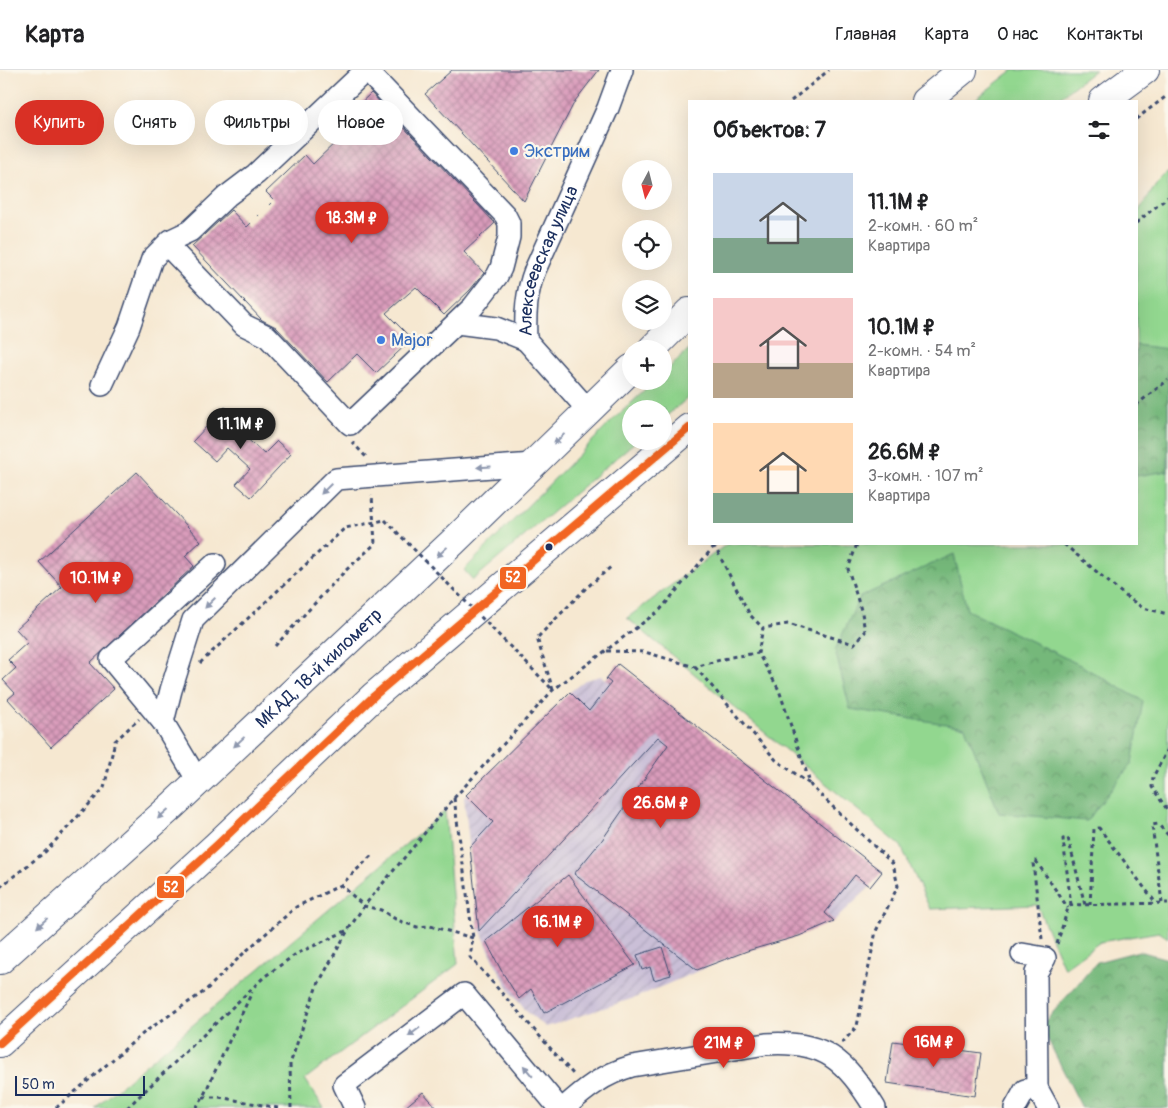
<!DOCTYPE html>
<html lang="ru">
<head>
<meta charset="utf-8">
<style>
	body { margin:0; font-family:Pangolin,sans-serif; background:#f2f2f2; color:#202124; height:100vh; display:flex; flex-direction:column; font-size:19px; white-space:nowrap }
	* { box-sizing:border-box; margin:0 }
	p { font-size:16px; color:#757577 }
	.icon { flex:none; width:28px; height:28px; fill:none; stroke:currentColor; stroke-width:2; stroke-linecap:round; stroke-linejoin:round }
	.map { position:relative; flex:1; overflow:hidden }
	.details { position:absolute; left:688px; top:30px; width:450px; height:445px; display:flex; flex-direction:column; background:#fff; border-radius:0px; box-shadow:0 5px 20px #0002 }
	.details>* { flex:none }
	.guide { position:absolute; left:15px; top:30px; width:475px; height:45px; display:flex; gap:10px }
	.needle { width:32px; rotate:187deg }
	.controls { position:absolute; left:622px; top:90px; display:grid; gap:10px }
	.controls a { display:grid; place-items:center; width:50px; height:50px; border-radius:50%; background:#fff; box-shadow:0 5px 20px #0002; font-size:25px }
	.scale { position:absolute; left:15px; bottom:12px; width:130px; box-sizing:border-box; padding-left:5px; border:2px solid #1b2f5e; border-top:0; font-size:14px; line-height:18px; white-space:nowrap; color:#1b2f5e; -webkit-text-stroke:4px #fbf7ec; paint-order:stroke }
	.price { position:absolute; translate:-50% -42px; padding:0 11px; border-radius:18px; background:#d93025; color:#fff; font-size:16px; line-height:32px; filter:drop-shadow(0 1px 2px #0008) }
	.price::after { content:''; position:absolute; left:50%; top:30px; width:15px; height:11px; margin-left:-8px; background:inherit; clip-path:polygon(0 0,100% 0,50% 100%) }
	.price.active { background:#222; color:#fff }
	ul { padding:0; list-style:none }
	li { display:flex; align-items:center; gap:15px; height:125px; padding:0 25px }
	li span { display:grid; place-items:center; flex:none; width:140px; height:100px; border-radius:0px; color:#555 }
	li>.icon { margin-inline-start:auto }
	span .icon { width:60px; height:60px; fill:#fffc; stroke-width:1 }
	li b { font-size:21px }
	h2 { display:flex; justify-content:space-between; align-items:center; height:60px; padding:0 25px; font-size:21px }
	.chip { padding:0 18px; border-radius:22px; background:#fff; box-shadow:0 5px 20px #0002; font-size:18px; line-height:45px }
	.chip.active { background:#d93025; color:#fff }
	header { display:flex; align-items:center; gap:30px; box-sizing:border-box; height:70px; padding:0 25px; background:#fff; border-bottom:1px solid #e0e0e0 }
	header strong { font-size:24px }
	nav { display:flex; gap:28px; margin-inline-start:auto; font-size:18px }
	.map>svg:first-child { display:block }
	.industrial { fill:url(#industrial-furrows) }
	.green { fill:#92d78f; stroke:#568376 }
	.forest { fill:url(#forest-crowns); stroke:#48746c }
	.building { fill:url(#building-cross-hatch) }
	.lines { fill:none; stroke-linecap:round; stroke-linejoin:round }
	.minor-casing { stroke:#3c4b6f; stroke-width:24 }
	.highway-casing { stroke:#3c4b6f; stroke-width:30 }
	.path { stroke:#3c4b6f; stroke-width:3; stroke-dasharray:4 4; stroke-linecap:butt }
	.minor { stroke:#fff; stroke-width:21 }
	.highway { stroke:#fff; stroke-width:28 }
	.path-bridge { stroke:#3c4b6f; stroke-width:3; stroke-dasharray:4 4; stroke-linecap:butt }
	.bus-1-casing { stroke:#fbf7ec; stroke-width:11 }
	.bus-1 { stroke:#f26522; stroke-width:8 }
	.oneway { fill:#8d97ae }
	.shop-dot { fill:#3f7fe0; stroke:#fbf7ec; stroke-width:2 }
	.bus-dot { fill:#1b2f5e; stroke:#fbf7ec; stroke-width:2 }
	.labels { text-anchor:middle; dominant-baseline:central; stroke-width:4.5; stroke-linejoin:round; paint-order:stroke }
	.shop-label { font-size:18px; fill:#366cbe; stroke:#fbf7ec; text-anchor:start }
	.street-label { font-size:18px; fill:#1b2f5e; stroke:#fbf7ec }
	.line-badge { stroke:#fbf7ec; stroke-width:2 }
	.badge-label { font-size:14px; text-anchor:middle; font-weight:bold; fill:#fff }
</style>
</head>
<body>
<header>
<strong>Карта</strong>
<nav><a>Главная</a><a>Карта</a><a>О нас</a><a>Контакты</a></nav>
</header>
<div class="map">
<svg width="1168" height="1038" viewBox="0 0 1168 1038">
	<defs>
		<pattern id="industrial-furrows" width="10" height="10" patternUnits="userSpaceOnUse" patternTransform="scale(1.25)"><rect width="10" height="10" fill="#cabfd7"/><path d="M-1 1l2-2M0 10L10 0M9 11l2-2" fill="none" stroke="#ada4bb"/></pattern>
		<pattern id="forest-crowns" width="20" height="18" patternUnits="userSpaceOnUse" patternTransform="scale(1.25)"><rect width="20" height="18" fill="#75b87a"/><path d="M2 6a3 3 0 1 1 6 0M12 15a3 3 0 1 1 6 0" fill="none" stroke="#5f9667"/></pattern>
		<pattern id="building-cross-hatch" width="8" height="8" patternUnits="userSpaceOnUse" patternTransform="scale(1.25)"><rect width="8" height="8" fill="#da9cbb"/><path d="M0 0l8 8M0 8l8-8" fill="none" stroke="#b0809b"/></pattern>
	</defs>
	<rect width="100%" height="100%" fill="#fbf7ec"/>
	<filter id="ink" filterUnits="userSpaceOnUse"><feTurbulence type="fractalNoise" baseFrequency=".02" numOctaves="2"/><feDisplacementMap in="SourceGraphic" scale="10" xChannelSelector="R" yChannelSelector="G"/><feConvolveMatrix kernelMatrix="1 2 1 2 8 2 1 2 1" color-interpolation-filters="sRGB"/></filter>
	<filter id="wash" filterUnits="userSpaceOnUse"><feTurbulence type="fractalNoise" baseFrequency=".0096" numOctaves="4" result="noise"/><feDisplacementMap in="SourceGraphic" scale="20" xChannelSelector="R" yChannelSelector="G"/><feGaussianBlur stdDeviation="1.12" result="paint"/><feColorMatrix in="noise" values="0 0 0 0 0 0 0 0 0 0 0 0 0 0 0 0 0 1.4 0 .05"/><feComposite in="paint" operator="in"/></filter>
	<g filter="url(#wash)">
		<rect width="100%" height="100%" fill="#f6e8d1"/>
		<polygon class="industrial" points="618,595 882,802 870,817 834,851 800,865 745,881 637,927 546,957 528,943 511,923 495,893 478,855 464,727 570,622 585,610 601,606 606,609"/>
		<g class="green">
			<polygon points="1013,0 1095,0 1055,31 973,31"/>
			<polygon points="1168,102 1168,868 1159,862 1100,872 1064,898 1037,835 930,839 901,776 627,548 727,474 1136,474 1136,145 1158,112"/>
			<polygon points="689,279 689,327 664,348 664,339 631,339 631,371 636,371 473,510 464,500 615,348 655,311 664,311 664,303"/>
			<polygon points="445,741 458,894 305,1009 324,1038 95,1038"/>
		</g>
		<g class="forest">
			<polygon points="1136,275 1168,279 1168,401 1136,406"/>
			<polygon points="954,484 967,540 1080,595 1143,631 1132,693 1087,751 999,743 965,657 850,639 835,580 860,527"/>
			<polygon points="1139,881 1168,889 1168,1038 1082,1038 1041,956 1097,892"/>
		</g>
		<g id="blocks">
			<g class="building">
				<polygon points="452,0 599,0 575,31 524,131 425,24"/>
				<polygon points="371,23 495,153 464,182 484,203 470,220 444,245 416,217 386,243 412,269 376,303 357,284 328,312 276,257 262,250 192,176 231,140 247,157 274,130 266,122 305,85 313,94 341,67 333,59"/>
				<polygon points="225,337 247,357 241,363 264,384 277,371 291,384 251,427 236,414 250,399 227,378 215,391 193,371"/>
				<polygon points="137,402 201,471 185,486 194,496 90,593 114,619 51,677 8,629 15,623 3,610 16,598 8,590 28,572 16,559 62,517 39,492"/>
				<polygon points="618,594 882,802 870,817 855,805 825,843 834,851 799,866 747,881 697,900 574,804 602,770 668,675 658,667 479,861 470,777 493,752 466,725 570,622 589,641 611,613 606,609"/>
				<polygon points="568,805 635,895 544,943 531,919 519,929 501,900 486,871"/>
				<polygon points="662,877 671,905 654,910 650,897 642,900 637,885"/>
				<polygon points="893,971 981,983 975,1026 887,1013"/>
				<polygon points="423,1022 437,1038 404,1038"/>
			</g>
		</g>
	</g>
	<g filter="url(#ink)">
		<use href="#blocks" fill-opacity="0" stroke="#3c4b6f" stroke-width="1"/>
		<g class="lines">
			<defs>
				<g id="minor">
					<polyline points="167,175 244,255 267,266 350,354 473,237 497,206 501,198 509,167 509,153 505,145 366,0"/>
					<polyline points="457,253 496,258 526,270"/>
					<polyline points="102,315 129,257 152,189 171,170 190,161 227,126 256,104 366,0"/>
					<path id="s1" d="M589 341 526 270C525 245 526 223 535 200L608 38 622 0"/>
					<polyline points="163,652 171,620 193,550 336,409 533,394"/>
					<polyline points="198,711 163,652 111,589 215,494"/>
					<polyline points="1037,1018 1048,1038"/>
					<polyline points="355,1038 344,1015 464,924 559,1038"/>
					<path d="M564 1038C585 1019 604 1004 632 996L766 974C825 970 845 990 875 1038"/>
					<polyline points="1015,1038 1025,1020 1037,1018 1036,903 1045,888 1022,884"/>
				</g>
				<g id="highway">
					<polyline points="925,31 963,0"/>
					<polyline points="1103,31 1145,0"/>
					<polyline points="652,279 689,242"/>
					<path id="s2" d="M0 890 172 736 453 472 631 299"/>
					<polyline points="0,973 217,775 374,626 689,358"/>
				</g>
			</defs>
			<use href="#minor" class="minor-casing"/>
			<use href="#highway" class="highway-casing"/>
			<g class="path">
				<polyline points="791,31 829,0"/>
				<polyline points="1136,49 1168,25"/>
				<polyline points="1136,153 1168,127"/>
				<polyline points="1136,335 1168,310"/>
				<polyline points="352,372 367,388"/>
				<polyline points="1064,474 1124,525 1143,538 1168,544"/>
				<polyline points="714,475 750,545 763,558"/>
				<polyline points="275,576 345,501 375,474 372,425"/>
				<polyline points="607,581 645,582 695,597 731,587 758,583"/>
				<polyline points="200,593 345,458 385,450"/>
				<polyline points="695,597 776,690 811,715"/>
				<polyline points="553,620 537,568 585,519 612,496"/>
				<polyline points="1168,679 1153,707 1152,717 1168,741"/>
				<polyline points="454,728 473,868 470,887 574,1005"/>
				<polyline points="371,786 341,815 364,836 381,840 397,850 417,857 430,856 473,868"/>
				<polyline points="0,817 46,781 104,718 115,671 139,649"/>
				<polyline points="1162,833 1152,755 1158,754 1168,765"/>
				<polyline points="1071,835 1063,769 1068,768 1085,835"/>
				<polyline points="1090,835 1094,759 1099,758 1156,833"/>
				<polyline points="1042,869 1033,793 1036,791 1068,838"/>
				<polyline points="1057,874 1068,838 1071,835 1168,833"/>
				<polyline points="842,973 857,956 876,861 898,816 893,794 811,716 779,620 758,583 763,558 788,554 854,574 865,562 862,543 848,499 857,474"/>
				<polyline points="203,1027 219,1027 278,1038"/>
				<polyline points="56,1038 146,961 205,921 245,882 296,837 341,815"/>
				<polyline points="127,1038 264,907 296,884 348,860"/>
				<polyline points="196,1038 203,1027 252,922"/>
				<polyline points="291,1038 290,994 316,918 348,860 364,836 454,728 553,620 660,540 716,474"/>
			</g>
			<use href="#minor" class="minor"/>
			<use href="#highway" class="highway"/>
			<polyline class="path-bridge" points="385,450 553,620"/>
			<defs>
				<polyline id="bus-1" points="0,973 217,775 374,626 689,358"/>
			</defs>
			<use href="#bus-1" class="bus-1-casing"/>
			<use href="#bus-1" class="bus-1"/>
		</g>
		<defs><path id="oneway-solid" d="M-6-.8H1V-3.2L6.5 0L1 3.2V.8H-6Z" transform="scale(1.25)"/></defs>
		<g class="oneway">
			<use href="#oneway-solid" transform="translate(559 369) rotate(137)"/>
			<use href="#oneway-solid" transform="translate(484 397) rotate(176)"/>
			<use href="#oneway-solid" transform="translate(326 419) rotate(135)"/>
			<use href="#oneway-solid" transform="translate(442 482) rotate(137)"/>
			<use href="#oneway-solid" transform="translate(210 533) rotate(135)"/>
			<use href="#oneway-solid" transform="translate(239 672) rotate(137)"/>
			<use href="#oneway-solid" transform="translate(163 744) rotate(138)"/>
			<use href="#oneway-solid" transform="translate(42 853) rotate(138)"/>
			<use href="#oneway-solid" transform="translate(414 962) rotate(143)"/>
			<use href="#oneway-solid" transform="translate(528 1001) rotate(-130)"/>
		</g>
	</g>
	<g class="shop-dot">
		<circle cx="514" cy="81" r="5"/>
		<circle cx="381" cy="270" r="5"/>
	</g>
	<circle class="bus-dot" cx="549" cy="477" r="4.5"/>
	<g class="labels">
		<g class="shop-label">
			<text x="524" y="81">Экстрим</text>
			<text x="391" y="270">Major</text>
		</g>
		<g class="street-label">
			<text stroke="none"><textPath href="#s1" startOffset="178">Алексеевская улица</textPath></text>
			<text stroke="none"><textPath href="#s2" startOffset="432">МКАД, 18-й километр</textPath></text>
		</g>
	</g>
	<g class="line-badge">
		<rect x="499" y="496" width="28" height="24" rx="5" fill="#f26522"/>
		<rect x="156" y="805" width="29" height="24" rx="5" fill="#f26522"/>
	</g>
	<g class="badge-label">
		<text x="513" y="512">52</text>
		<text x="171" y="822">52</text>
	</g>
</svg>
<div class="controls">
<a><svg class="needle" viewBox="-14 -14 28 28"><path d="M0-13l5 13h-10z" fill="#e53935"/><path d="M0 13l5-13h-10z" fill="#757577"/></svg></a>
<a><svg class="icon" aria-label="locate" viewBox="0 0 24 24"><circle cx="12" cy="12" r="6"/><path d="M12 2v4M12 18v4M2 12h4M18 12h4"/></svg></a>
<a><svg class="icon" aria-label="layers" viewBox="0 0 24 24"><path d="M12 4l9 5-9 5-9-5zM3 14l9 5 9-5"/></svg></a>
<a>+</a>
<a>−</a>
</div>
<div class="scale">50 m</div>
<b class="price" style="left:352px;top:174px">18.3M ₽</b>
<b class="price active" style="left:241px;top:380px">11.1M ₽</b>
<b class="price" style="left:96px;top:534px">10.1M ₽</b>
<b class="price" style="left:661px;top:759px">26.6M ₽</b>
<b class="price" style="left:558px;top:878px">16.1M ₽</b>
<b class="price" style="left:934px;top:998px">16M ₽</b>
<b class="price" style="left:724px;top:999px">21M ₽</b>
<div class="guide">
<a class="chip active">Купить</a>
<a class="chip">Снять</a>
<a class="chip">Фильтры</a>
<a class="chip">Новое</a>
</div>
<section class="details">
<h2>Объектов: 7<svg class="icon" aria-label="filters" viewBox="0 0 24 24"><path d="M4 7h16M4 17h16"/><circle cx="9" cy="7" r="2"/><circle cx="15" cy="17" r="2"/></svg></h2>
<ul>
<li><span style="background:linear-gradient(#c9d6e8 65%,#7fa58c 0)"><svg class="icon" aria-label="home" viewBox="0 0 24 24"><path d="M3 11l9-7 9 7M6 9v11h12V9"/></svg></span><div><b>11.1M ₽</b><p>2-комн. · 60 m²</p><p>Квартира</p></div></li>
<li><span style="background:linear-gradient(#f6c9c9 65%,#b9a48a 0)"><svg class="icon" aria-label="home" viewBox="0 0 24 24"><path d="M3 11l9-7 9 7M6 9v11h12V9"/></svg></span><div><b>10.1M ₽</b><p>2-комн. · 54 m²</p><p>Квартира</p></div></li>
<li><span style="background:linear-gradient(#ffd9b3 70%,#7fa58c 0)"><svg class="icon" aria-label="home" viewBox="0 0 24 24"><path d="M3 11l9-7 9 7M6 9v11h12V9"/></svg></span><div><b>26.6M ₽</b><p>3-комн. · 107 m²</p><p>Квартира</p></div></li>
</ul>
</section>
</div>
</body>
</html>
